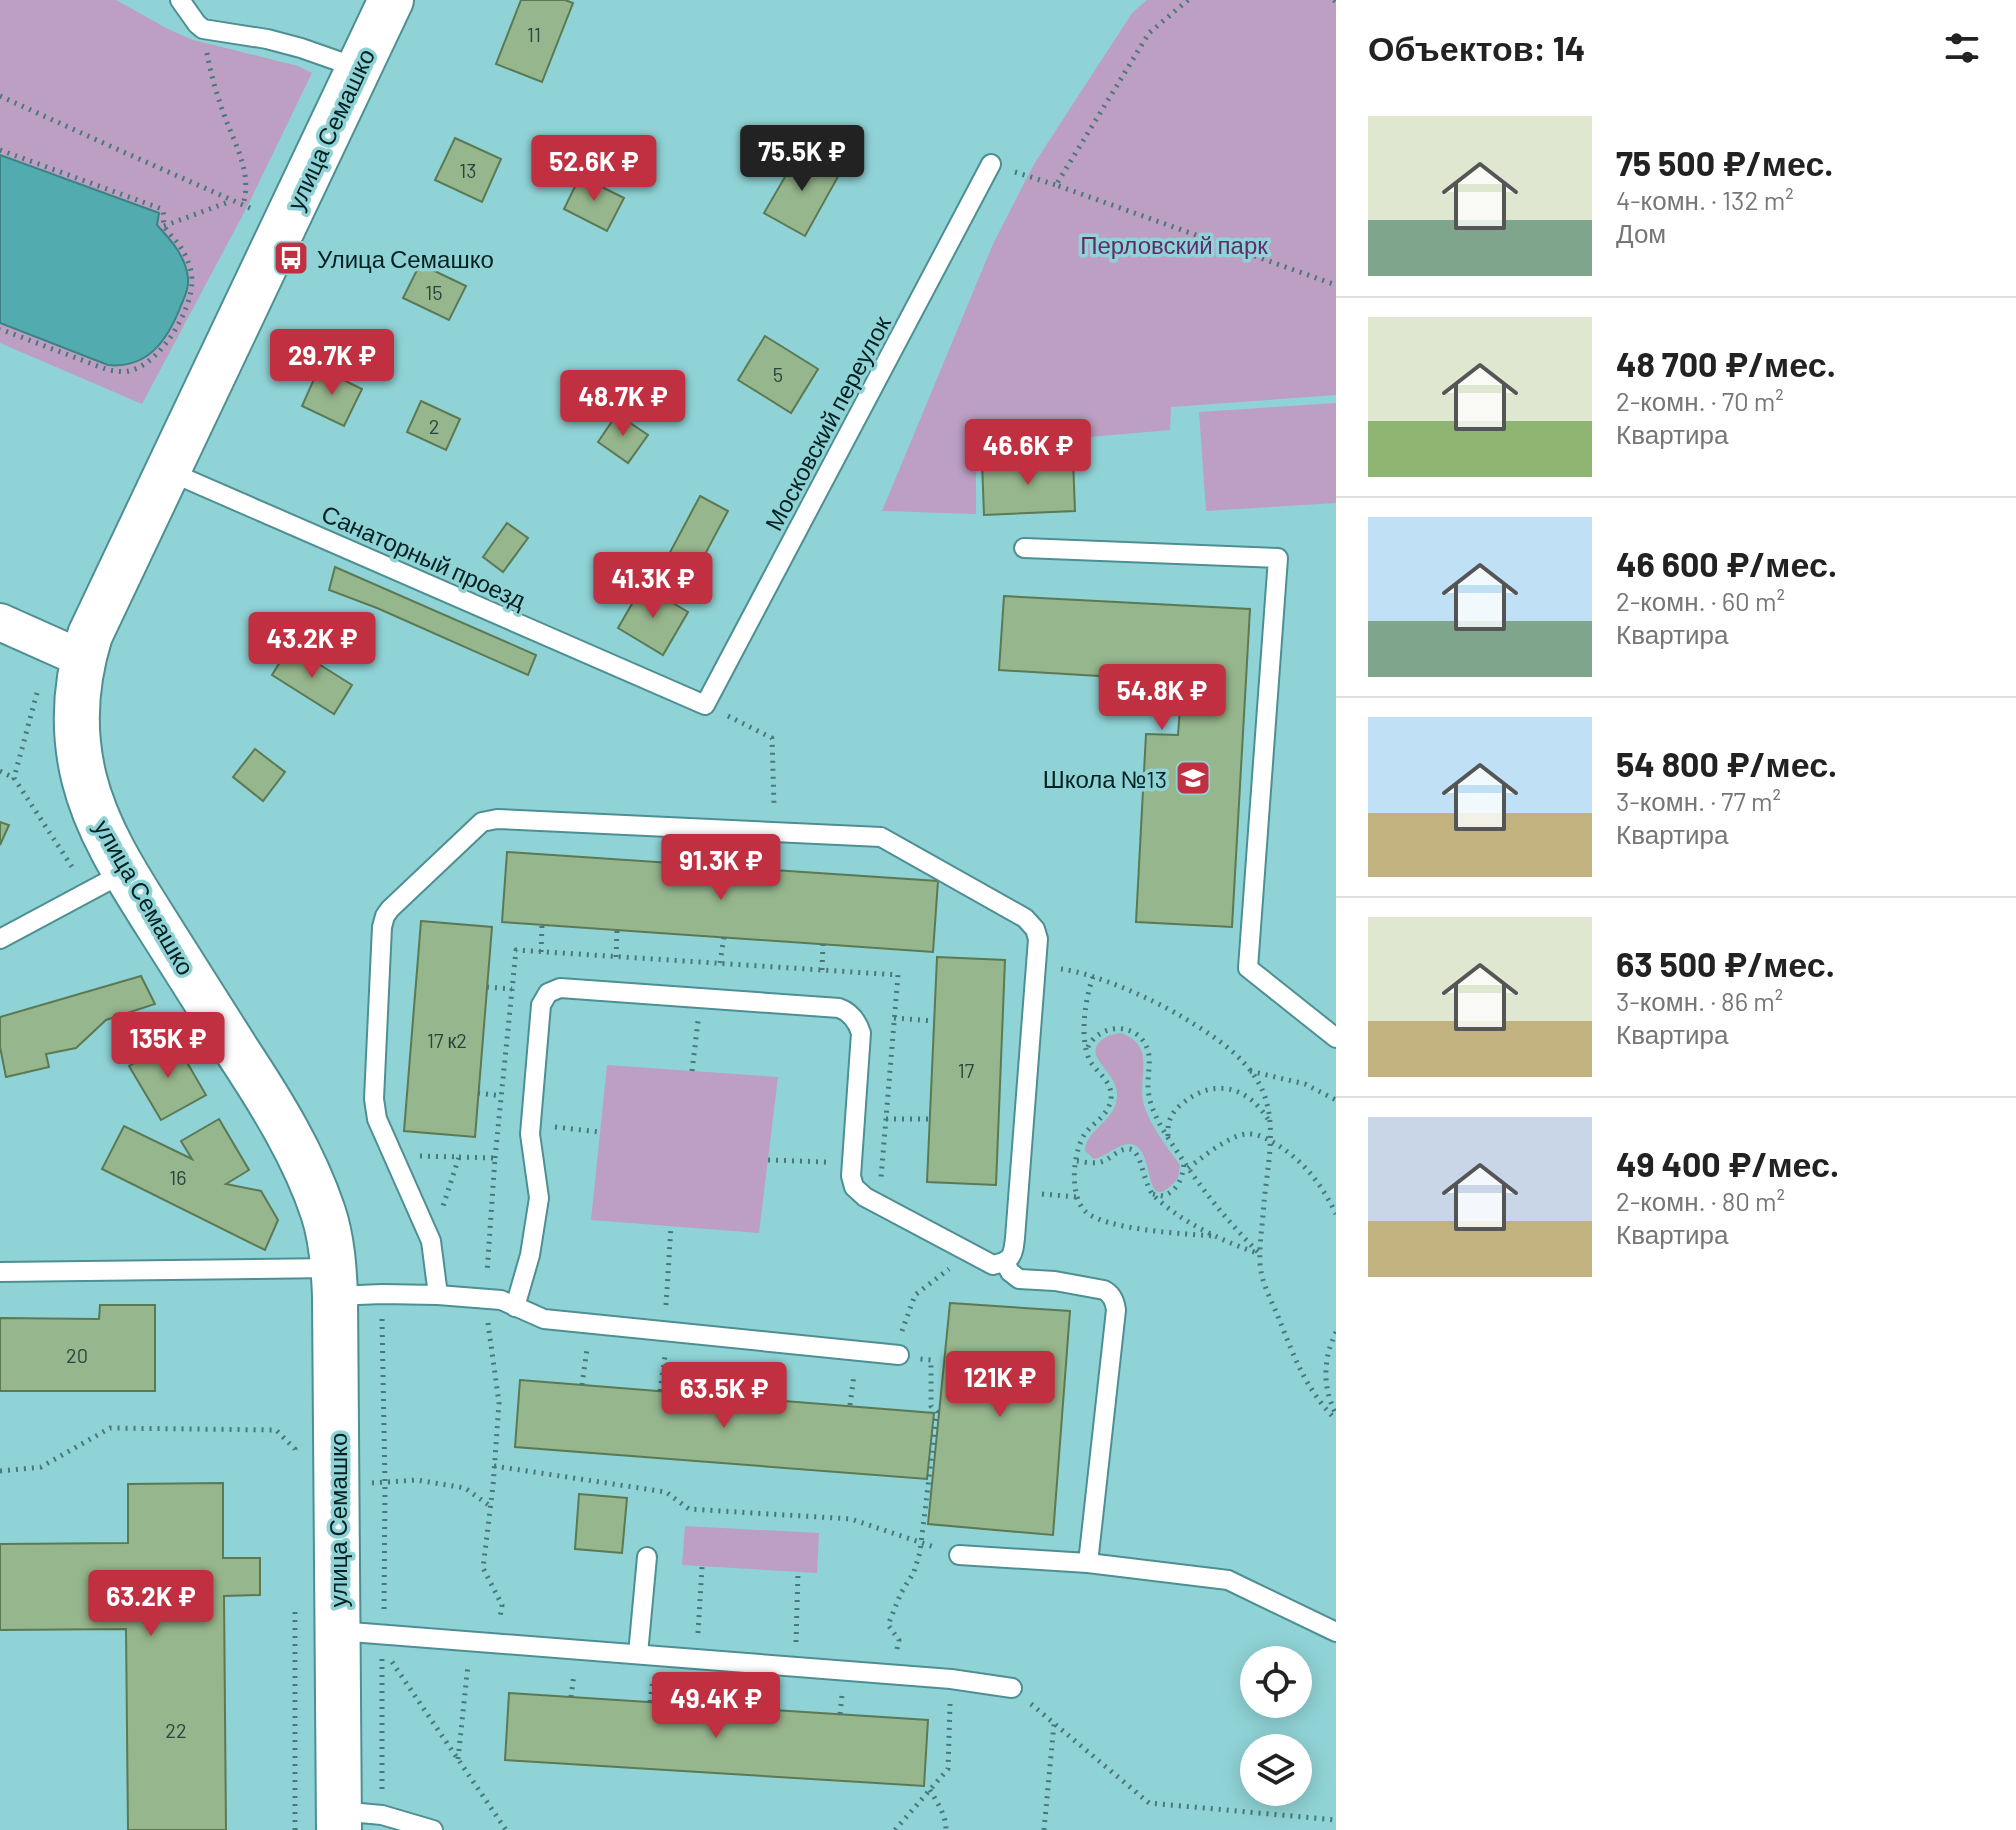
<!DOCTYPE html>
<html lang="ru">
<head>
<meta charset="utf-8">
<style>
	body { margin:0; font-family:Barlow,sans-serif; background:#f2f2f2; color:#222; height:100vh; display:flex; flex-direction:column; font-size:30px; white-space:nowrap }
	* { box-sizing:border-box; margin:0 }
	p { font-size:26px; color:#767676 }
	.icon { flex:none; width:44px; height:44px; fill:none; stroke:currentColor; stroke-width:2; stroke-linecap:round; stroke-linejoin:round }
	.map { position:relative; flex:1; overflow:hidden }
	.side { display:flex; flex-direction:column; background:#fff; width:680px }
	.side>* { flex:none }
	.tools { position:absolute; left:1240px; top:1646px; display:grid; gap:16px }
	.tools a { display:grid; place-items:center; width:72px; height:72px; border-radius:50%; background:#fff; box-shadow:0 4px 20px #0003; font-size:40px }
	.price { position:absolute; translate:-50% -68px; padding:0 18px; border-radius:8px; background:#c13041; color:#fff; font-size:26px; line-height:52px; filter:drop-shadow(0 2px 4px #0008) }
	.price::after { content:''; position:absolute; left:50%; top:48px; width:24px; height:18px; margin-left:-12px; background:inherit; clip-path:polygon(0 0,100% 0,50% 100%) }
	.price.current { background:#222; color:#fff }
	ul { padding:0; list-style:none }
	li { display:flex; align-items:center; gap:24px; height:200px; padding:0 32px }
	li+li { border-top:2px solid #e0e0e0 }
	li span { display:grid; place-items:center; flex:none; width:224px; height:160px; border-radius:0px; color:#555 }
	li>.icon { margin-inline-start:auto }
	span .icon { width:96px; height:96px; fill:#fffc; stroke-width:1 }
	li b { font-size:34px }
	h2 { display:flex; justify-content:space-between; align-items:center; height:96px; padding:0 32px; font-size:34px }
	main { display:flex; flex:1; min-height:0 }
	.map>svg:first-child { display:block }
	.green { fill:#bc9fc3 }
	.water { fill:#52abaf; stroke:#3b8285; stroke-width:2 }
	.building { fill:#96b68d; stroke:#5b7953; stroke-width:2 }
	.lines { fill:none; stroke-linecap:round; stroke-linejoin:round }
	.service-casing { stroke:#4d8f92; stroke-width:22 }
	.minor-casing { stroke:#4d8f92; stroke-width:40 }
	.secondary-casing { stroke:#4d8f92; stroke-width:48 }
	.path { stroke:#48787a; stroke-width:5; stroke-dasharray:2 6; stroke-linecap:butt }
	.service { stroke:#fff; stroke-width:18 }
	.minor { stroke:#fff; stroke-width:36 }
	.secondary { stroke:#fff; stroke-width:44 }
	.labels { text-anchor:middle; dominant-baseline:central; stroke-width:7; stroke-linejoin:round; paint-order:stroke }
	.number-label { font-size:20px; fill:#28463d }
	.street-label { font-size:24px; fill:#042122; stroke:#90d3d6 }
	.park-label { font-size:24px; fill:#5f2d6c; stroke:#90d3d6 }
	.poi-label { font-size:24px; fill:#042122; stroke:#90d3d6; text-anchor:start }
</style>
</head>
<body>
<main>
<div class="map">
<svg width="1336" height="1830" viewBox="0 0 1336 1830">
	<rect width="100%" height="100%" fill="#90d3d6"/>
	<g class="green">
		<polygon points="0,0 116,0 168,29 193,40 298,66 312,73 247,207 142,404 0,343"/>
		<polygon points="1147,0 1336,0 1336,395 1171,407 1170,430 976,447 976,514 882,511 993,244 1034,164 1132,13"/>
		<polygon points="1336,403 1336,503 1206,511 1199,412"/>
		<path d="M1121 1033C1157 1046 1137 1076 1144 1105 1151 1127 1167 1147 1180 1165L1178 1178C1140 1223 1158 1146 1130 1144 1117 1144 1106 1157 1094 1159L1085 1151C1086 1128 1119 1120 1117 1093 1117 1071 1080 1056 1103 1039 1109 1035 1114 1034 1121 1033Z"/>
		<polygon points="607,1065 778,1077 759,1233 591,1220"/>
		<polygon points="685,1526 819,1533 817,1573 682,1565"/>
	</g>
	<path class="water" d="M0 155 159 213 157 225C171 240 186 257 188 278 189 289 184 298 180 308 167 341 147 369 108 365L0 323Z"/>
	<g class="building">
		<polygon points="521,0 565,0 573,3 542,82 496,64"/>
		<polygon points="455,138 501,159 482,202 435,180"/>
		<polygon points="800,151 840,173 805,236 764,213"/>
		<polygon points="580,176 624,198 607,231 564,209"/>
		<polygon points="420,264 466,286 449,320 403,298"/>
		<polygon points="765,336 818,369 791,413 738,380"/>
		<polygon points="319,368 362,389 344,426 302,406"/>
		<polygon points="421,401 460,419 446,450 407,432"/>
		<polygon points="617,414 648,435 628,463 598,442"/>
		<polygon points="1073,459 1075,511 984,515 982,462"/>
		<polygon points="700,496 728,511 695,573 667,558"/>
		<polygon points="507,523 528,538 503,572 483,557"/>
		<polygon points="335,567 536,655 528,675 377,608 329,590"/>
		<polygon points="643,585 688,612 663,655 618,628"/>
		<polygon points="1004,596 1250,609 1232,927 1136,922 1146,734 1178,735 1182,681 999,670"/>
		<polygon points="290,646 352,685 334,714 272,675"/>
		<polygon points="255,749 285,772 263,801 233,777"/>
		<polygon points="0,822 9,825 0,845"/>
		<polygon points="507,852 938,881 933,952 502,922"/>
		<polygon points="421,921 492,927 475,1137 404,1131"/>
		<polygon points="937,957 1005,960 996,1185 927,1182"/>
		<polygon points="141,976 155,1004 106,1020 76,1048 46,1054 49,1067 6,1077 0,1047 0,1017"/>
		<polygon points="174,1040 206,1095 161,1120 129,1066"/>
		<polygon points="219,1119 249,1170 226,1184 261,1191 278,1220 265,1250 102,1169 124,1126 192,1159 181,1141"/>
		<polygon points="950,1303 1070,1311 1053,1535 928,1524"/>
		<polygon points="100,1305 155,1305 155,1391 0,1391 0,1318 99,1319"/>
		<polygon points="520,1380 934,1413 927,1479 515,1447"/>
		<polygon points="223,1483 223,1558 260,1558 260,1595 224,1596 226,1830 128,1830 126,1629 0,1630 0,1544 128,1543 128,1484"/>
		<polygon points="579,1494 627,1498 622,1553 575,1549"/>
		<polygon points="509,1693 928,1720 924,1786 505,1760"/>
	</g>
	<g class="lines">
		<defs>
			<g id="service">
				<polyline points="180,0 197,24 203,29 267,39 301,48 358,68"/>
				<polyline points="168,471 705,705 991,164"/>
				<polyline points="1024,548 1278,558 1248,968 1336,1038"/>
				<polyline points="0,939 125,872"/>
				<polyline points="0,1272 333,1268"/>
				<path d="M438 1295 431 1241 377 1119 374 1099 382 927 385 916 390 909 482 822 497 819 881 837 1025 918 1035 929 1038 939 1015 1238C1013 1256 1012 1261 993 1265L865 1197 854 1187 851 1176 861 1033C857 1021 851 1012 839 1008L560 988 548 993 541 1005 530 1134 539 1198 530 1255 515 1307"/>
				<polyline points="335,1296 382,1294 438,1295 501,1300 544,1319 899,1355"/>
				<path d="M959 1555 1088 1563 1116 1310C1115 1302 1112 1294 1104 1290L1055 1281 1019 1279 1010 1272 1005 1262"/>
				<polyline points="1088,1563 1228,1580 1336,1632"/>
				<polyline points="338,1631 951,1679 1012,1688"/>
				<polyline points="638,1654 647,1557"/>
				<polyline points="338,1811 382,1815 433,1830"/>
			</g>
			<polyline id="minor" points="0,622 83,659"/>
			<path id="secondary" d="M339 1830 335 1296C334 1268 332 1239 323 1212 304 1155 271 1102 238 1052 211 1009 184 967 157 924 128 878 97 831 84 778 72 729 75 683 90 635L391 0"/>
		</defs>
		<use href="#service" class="service-casing"/>
		<use href="#minor" class="minor-casing"/>
		<use href="#secondary" class="secondary-casing"/>
		<g class="path">
			<polyline points="1188,0 1149,33 1056,185 1336,285"/>
			<polyline points="1334,0 1336,2"/>
			<path d="M207 53C211 76 218 99 226 120 237 148 252 175 243 205"/>
			<polyline points="0,96 110,146 252,209"/>
			<path d="M0 150 162 209C165 216 162 220 165 227 167 232 173 237 176 241 185 252 192 267 192 281 192 310 161 362 132 370 124 373 116 371 108 370L0 329"/>
			<polyline points="1015,172 1056,185"/>
			<polyline points="164,226 231,201"/>
			<polyline points="37,693 14,778 74,870"/>
			<polyline points="728,716 772,738 774,806"/>
			<polyline points="0,771 14,778"/>
			<polyline points="541,952 542,925"/>
			<polyline points="616,957 617,930"/>
			<polyline points="720,963 724,937"/>
			<path d="M1061 969C1094 973 1150 998 1179 1015 1214 1036 1257 1062 1267 1104 1275 1135 1267 1171 1264 1202 1263 1222 1259 1242 1260 1263 1261 1281 1270 1298 1277 1314 1294 1356 1304 1387 1336 1420"/>
			<polyline points="822,970 823,944"/>
			<path d="M1093 977C1085 999 1079 1039 1090 1061 1097 1073 1112 1081 1111 1097 1109 1119 1088 1123 1081 1141 1073 1159 1070 1196 1085 1211 1104 1230 1187 1234 1215 1236"/>
			<polyline points="487,987 512,989"/>
			<polyline points="894,1018 934,1021"/>
			<path d="M1088 1047C1097 1028 1124 1022 1140 1037 1154 1052 1148 1066 1148 1084 1148 1094 1150 1104 1155 1114 1162 1131 1174 1146 1184 1162 1206 1195 1231 1225 1259 1253"/>
			<polyline points="692,1071 698,1021"/>
			<polyline points="1250,1071 1305,1084 1336,1100"/>
			<polyline points="478,1093 501,1096"/>
			<polyline points="886,1119 930,1119"/>
			<polyline points="555,1127 600,1132"/>
			<path d="M1168 1136C1167 1122 1171 1112 1183 1103 1215 1077 1249 1087 1269 1121"/>
			<polyline points="420,1156 459,1157 443,1206"/>
			<polyline points="459,1157 495,1158 487,1273"/>
			<polyline points="495,1158 516,950 898,975 881,1178"/>
			<polyline points="768,1160 827,1162"/>
			<path d="M1077 1161C1084 1162 1094 1164 1101 1162 1111 1159 1119 1148 1129 1149 1142 1150 1143 1184 1154 1196 1183 1223 1220 1240 1257 1253"/>
			<path d="M1188 1168C1203 1157 1229 1135 1247 1134 1257 1133 1268 1139 1276 1144 1304 1161 1322 1185 1336 1214"/>
			<polyline points="1042,1194 1077,1197"/>
			<path d="M1153 1194 1163 1196C1179 1190 1183 1177 1184 1161"/>
			<polyline points="666,1305 671,1226"/>
			<polyline points="382,1319 385,1484 384,1609"/>
			<polyline points="488,1323 499,1403 493,1486 483,1568 502,1605 500,1618"/>
			<polyline points="902,1331 915,1295 949,1269"/>
			<path d="M1336 1332C1323 1359 1322 1387 1336 1414"/>
			<polyline points="582,1385 587,1349"/>
			<polyline points="660,1391 665,1356"/>
			<polyline points="754,1398 760,1364"/>
			<polyline points="850,1405 854,1375"/>
			<polyline points="494,1466 666,1492 689,1509 851,1519 937,1548"/>
			<polyline points="0,1471 41,1467 110,1428 276,1430 295,1449 295,1453"/>
			<polyline points="372,1483 417,1480 465,1488 490,1506"/>
			<polyline points="698,1633 702,1567"/>
			<polyline points="796,1642 798,1571"/>
			<polyline points="897,1649 899,1640 888,1625 901,1593 914,1572 920,1552 937,1412 931,1406 931,1360 920,1359"/>
			<polyline points="392,1662 506,1830"/>
			<polyline points="571,1697 574,1674"/>
			<polyline points="650,1702 653,1679"/>
			<polyline points="1031,1704 1149,1803 1336,1820"/>
			<polyline points="744,1708 746,1689"/>
			<polyline points="840,1714 842,1695"/>
			<polyline points="458,1759 468,1665"/>
			<polyline points="382,1789 382,1659"/>
			<path d="M930 1790C937 1802 946 1815 946 1830"/>
			<polyline points="295,1830 295,1607"/>
			<polyline points="895,1830 948,1769 950,1704"/>
			<polyline points="1044,1830 1054,1724"/>
		</g>
		<use href="#service" class="service"/>
		<use href="#minor" class="minor"/>
		<use href="#secondary" class="secondary"/>
	</g>
	<defs>
		<symbol id="bus-square" viewBox="-11 -11 22 22"><rect x="-9" y="-9" width="18" height="18" rx="4" fill="#c13041" stroke="#90d3d6"/><path d="M-5-6H5V4H4V6H2V4H-2V6H-4V4H-5ZM-3.5-4V0h7V-4ZM-3.5 1.2v1.5H-2V1.2ZM2 1.2v1.5H3.5V1.2Z" fill="#fff"/></symbol>
		<symbol id="school-square" viewBox="-11 -11 22 22"><rect x="-9" y="-9" width="18" height="18" rx="4" fill="#c13041" stroke="#90d3d6"/><path d="M0-5L7-2L0 1L-7-2ZM-4 1L0 2.5L4 1V4Q0 6-4 4Z" fill="#fff"/></symbol>
	</defs>
	<g fill-rule="evenodd">
		<use href="#bus-square" x="271" y="238" width="40" height="40"/>
		<use href="#school-square" x="1173" y="758" width="40" height="40"/>
	</g>
	<g class="labels">
		<g class="number-label">
			<text x="534" y="34">11</text>
			<text x="468" y="170">13</text>
			<text x="434" y="292">15</text>
			<text x="778" y="374">5</text>
			<text x="434" y="426">2</text>
			<text x="447" y="1040">17 к2</text>
			<text x="966" y="1070">17</text>
			<text x="178" y="1177">16</text>
			<text x="77" y="1355">20</text>
			<text x="176" y="1730">22</text>
		</g>
		<g class="street-label">
			<text transform="translate(330 129) rotate(-65)">улица Семашко</text>
			<text transform="translate(827 423) rotate(-62)">Московский переулок</text>
			<text transform="translate(424 556) rotate(24)">Санаторный проезд</text>
			<text transform="translate(145 897) rotate(60)">улица Семашко</text>
			<text transform="translate(337 1520) rotate(-90)">улица Семашко</text>
		</g>
		<g class="park-label">
			<text x="1174" y="244">Перловский парк</text>
		</g>
		<g class="poi-label">
			<text x="317" y="258">Улица Семашко</text>
			<text x="1167" y="778" text-anchor="end">Школа №13</text>
		</g>
	</g>
</svg>
<div class="tools">
<a><svg class="icon" aria-label="locate" viewBox="0 0 24 24"><circle cx="12" cy="12" r="6"/><path d="M12 2v4M12 18v4M2 12h4M18 12h4"/></svg></a>
<a><svg class="icon" aria-label="layers" viewBox="0 0 24 24"><path d="M12 4l9 5-9 5-9-5zM3 14l9 5 9-5"/></svg></a>
</div>
<b class="price current" style="left:802px;top:193px">75.5K ₽</b>
<b class="price" style="left:594px;top:203px">52.6K ₽</b>
<b class="price" style="left:332px;top:397px">29.7K ₽</b>
<b class="price" style="left:623px;top:438px">48.7K ₽</b>
<b class="price" style="left:1028px;top:487px">46.6K ₽</b>
<b class="price" style="left:653px;top:620px">41.3K ₽</b>
<b class="price" style="left:312px;top:680px">43.2K ₽</b>
<b class="price" style="left:1162px;top:732px">54.8K ₽</b>
<b class="price" style="left:721px;top:902px">91.3K ₽</b>
<b class="price" style="left:168px;top:1080px">135K ₽</b>
<b class="price" style="left:1000px;top:1419px">121K ₽</b>
<b class="price" style="left:724px;top:1430px">63.5K ₽</b>
<b class="price" style="left:151px;top:1638px">63.2K ₽</b>
<b class="price" style="left:716px;top:1740px">49.4K ₽</b>
</div>
<section class="side">
<h2>Объектов: 14<svg class="icon" aria-label="filters" viewBox="0 0 24 24"><path d="M4 7h16M4 17h16"/><circle cx="9" cy="7" r="2"/><circle cx="15" cy="17" r="2"/></svg></h2>
<ul>
<li><span style="background:linear-gradient(#dfe7d0 65%,#7fa58c 0)"><svg class="icon" aria-label="home" viewBox="0 0 24 24"><path d="M3 11l9-7 9 7M6 9v11h12V9"/></svg></span><div><b>75 500 ₽/мес.</b><p>4-комн. · 132 m²</p><p>Дом</p></div></li>
<li><span style="background:linear-gradient(#dfe7d0 65%,#8fb573 0)"><svg class="icon" aria-label="home" viewBox="0 0 24 24"><path d="M3 11l9-7 9 7M6 9v11h12V9"/></svg></span><div><b>48 700 ₽/мес.</b><p>2-комн. · 70 m²</p><p>Квартира</p></div></li>
<li><span style="background:linear-gradient(#bfe0f5 65%,#7fa58c 0)"><svg class="icon" aria-label="home" viewBox="0 0 24 24"><path d="M3 11l9-7 9 7M6 9v11h12V9"/></svg></span><div><b>46 600 ₽/мес.</b><p>2-комн. · 60 m²</p><p>Квартира</p></div></li>
<li><span style="background:linear-gradient(#bfe0f5 60%,#c2b280 0)"><svg class="icon" aria-label="home" viewBox="0 0 24 24"><path d="M3 11l9-7 9 7M6 9v11h12V9"/></svg></span><div><b>54 800 ₽/мес.</b><p>3-комн. · 77 m²</p><p>Квартира</p></div></li>
<li><span style="background:linear-gradient(#dfe7d0 65%,#c2b280 0)"><svg class="icon" aria-label="home" viewBox="0 0 24 24"><path d="M3 11l9-7 9 7M6 9v11h12V9"/></svg></span><div><b>63 500 ₽/мес.</b><p>3-комн. · 86 m²</p><p>Квартира</p></div></li>
<li><span style="background:linear-gradient(#c9d6e8 65%,#c2b280 0)"><svg class="icon" aria-label="home" viewBox="0 0 24 24"><path d="M3 11l9-7 9 7M6 9v11h12V9"/></svg></span><div><b>49 400 ₽/мес.</b><p>2-комн. · 80 m²</p><p>Квартира</p></div></li>
</ul>
</section>
</main>
</body>
</html>
